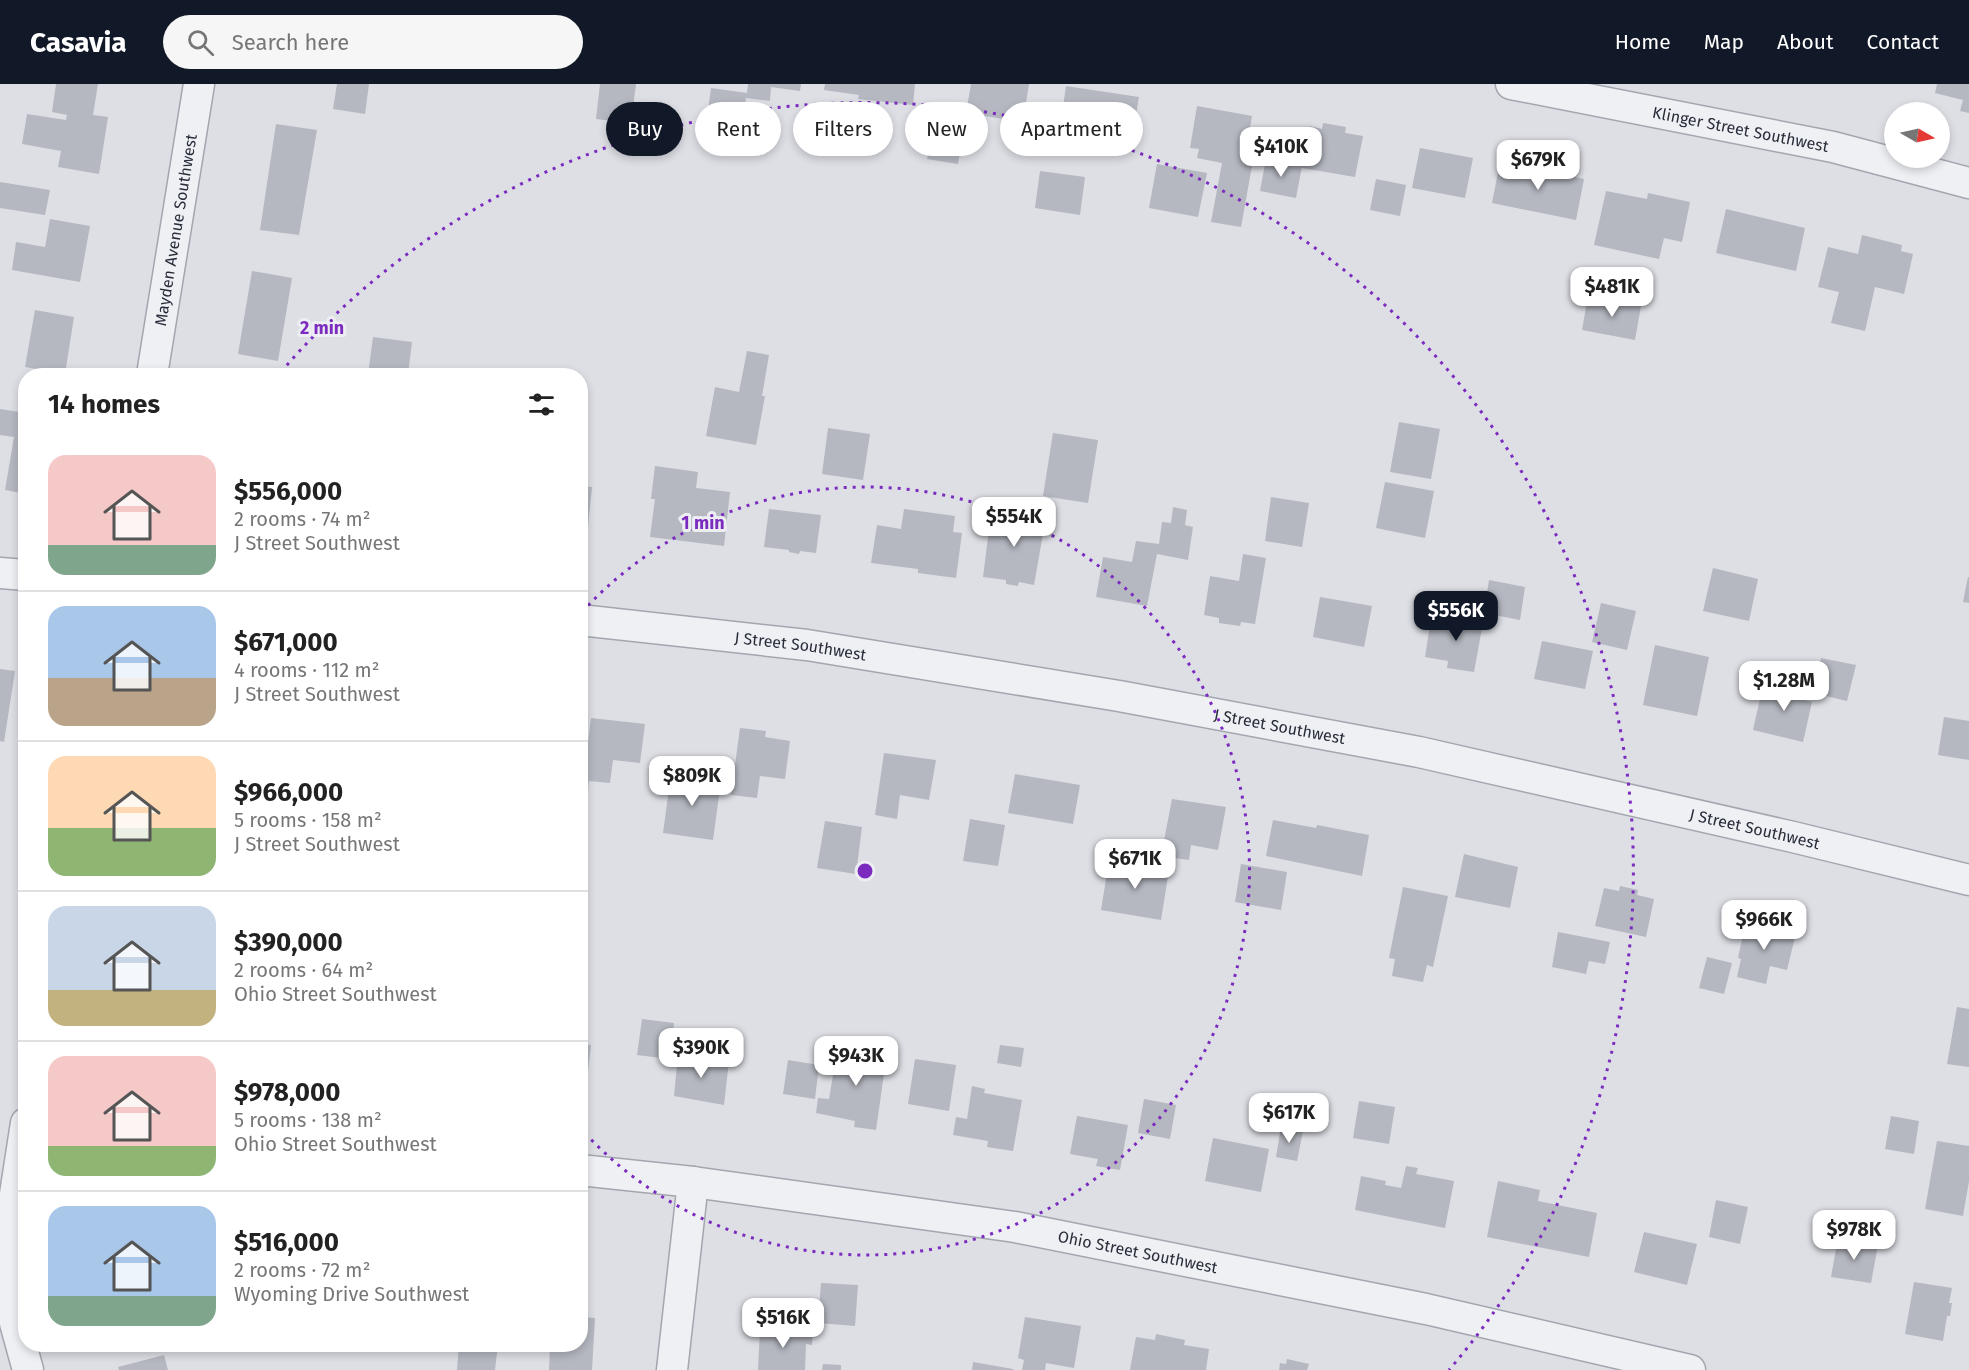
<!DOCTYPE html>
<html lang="en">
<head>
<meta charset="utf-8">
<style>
	body { margin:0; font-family:"Fira Sans",sans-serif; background:#f6f6f6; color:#222; height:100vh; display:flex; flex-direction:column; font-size:22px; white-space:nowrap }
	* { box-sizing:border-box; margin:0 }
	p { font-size:20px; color:#767676 }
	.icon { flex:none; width:33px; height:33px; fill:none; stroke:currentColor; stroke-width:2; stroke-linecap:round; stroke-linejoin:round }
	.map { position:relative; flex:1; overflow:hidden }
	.sheet { position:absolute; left:18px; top:284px; width:570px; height:984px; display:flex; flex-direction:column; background:#fff; border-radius:24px; box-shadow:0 3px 9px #0003 }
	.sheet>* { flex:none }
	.hud { position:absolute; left:606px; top:18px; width:570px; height:54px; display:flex; gap:12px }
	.needle { width:39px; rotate:99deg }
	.controls { position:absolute; left:1884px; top:18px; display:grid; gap:12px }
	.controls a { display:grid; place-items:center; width:66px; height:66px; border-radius:50%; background:#fff; box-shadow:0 3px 9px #0003; font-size:30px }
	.price { position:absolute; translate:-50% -51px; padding:0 14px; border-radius:12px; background:#fff; color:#222; font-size:20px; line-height:39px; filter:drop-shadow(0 2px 3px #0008) }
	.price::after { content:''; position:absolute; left:50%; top:36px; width:18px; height:14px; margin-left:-9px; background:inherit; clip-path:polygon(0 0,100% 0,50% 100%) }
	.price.on { background:#111827; color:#fff }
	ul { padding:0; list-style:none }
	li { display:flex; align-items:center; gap:18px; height:150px; padding:0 30px }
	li+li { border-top:2px solid #e0e0e0 }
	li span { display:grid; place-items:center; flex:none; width:168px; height:120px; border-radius:18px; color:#555 }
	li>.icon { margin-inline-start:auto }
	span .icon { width:72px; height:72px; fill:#fffc; stroke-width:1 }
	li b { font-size:26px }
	h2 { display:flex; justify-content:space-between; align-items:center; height:72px; padding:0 30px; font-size:26px }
	.tag { padding:0 21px; border-radius:27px; background:#fff; box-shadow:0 3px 9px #0003; font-size:21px; line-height:54px }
	.tag.on { background:#111827; color:#fff }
	header { display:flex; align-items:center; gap:36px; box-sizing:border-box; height:84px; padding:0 30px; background:#111827; color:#fff }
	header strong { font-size:28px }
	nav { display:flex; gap:33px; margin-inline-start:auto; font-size:21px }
	.search { width:420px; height:54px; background:#f6f6f6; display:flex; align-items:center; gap:15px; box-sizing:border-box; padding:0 21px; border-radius:33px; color:#767676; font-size:22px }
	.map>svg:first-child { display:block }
	.building { fill:#b5b8c1 }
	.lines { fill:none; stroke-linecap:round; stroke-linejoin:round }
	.minor-casing { stroke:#a3a6ae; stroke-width:33 }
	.minor { stroke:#eff0f4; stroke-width:30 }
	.ring { fill:none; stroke:#7b2cbf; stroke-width:3; stroke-dasharray:3 6 }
	.labels { text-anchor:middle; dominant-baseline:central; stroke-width:6; stroke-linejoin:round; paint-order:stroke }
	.street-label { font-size:16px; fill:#282d3a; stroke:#eceef3 }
	.centre { fill:#7b2cbf; stroke:#eceef3; stroke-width:3 }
	.ring-label { font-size:18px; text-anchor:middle; font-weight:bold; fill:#7b2cbf; stroke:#eceef3; stroke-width:6; stroke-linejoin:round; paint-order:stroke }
</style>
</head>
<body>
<header>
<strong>Casavia</strong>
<div class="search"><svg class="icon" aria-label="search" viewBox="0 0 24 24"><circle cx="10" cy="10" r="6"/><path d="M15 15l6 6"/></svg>Search here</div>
<nav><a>Home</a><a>Map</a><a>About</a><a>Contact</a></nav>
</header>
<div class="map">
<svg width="1969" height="1286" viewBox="0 0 1969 1286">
	<rect width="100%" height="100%" fill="#dddfe5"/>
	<g class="building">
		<polygon points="56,0 98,0 93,31 108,33 99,90 58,83 61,67 22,60 27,30 66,36 67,31 52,28"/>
		<polygon points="337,0 369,0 365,30 333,25"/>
		<polygon points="600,0 636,0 631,39 596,35"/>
		<polygon points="748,0 801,0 800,7 771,3 770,17 746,14 740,54 705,49 711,4 747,9"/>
		<polygon points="825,0 915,0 913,21 858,15 859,11 824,6"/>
		<polygon points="971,0 1029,0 1023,38 966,29"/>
		<polygon points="1937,0 1969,0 1969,29 1960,27 1963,16 1935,9"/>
		<polygon points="1066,2 1139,13 1132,54 1060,43"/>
		<polygon points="1197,22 1252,32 1246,69 1254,71 1241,143 1211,138 1222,79 1197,74 1199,65 1190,64"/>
		<polygon points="933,38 964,43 958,80 927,75"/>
		<polygon points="1323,39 1346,43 1345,49 1363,52 1355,93 1302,84 1309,42 1322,45"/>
		<polygon points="276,40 317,46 299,151 260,146"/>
		<polygon points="1420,64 1473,74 1465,114 1412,104"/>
		<polygon points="1266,75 1302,82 1296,114 1260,107"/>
		<polygon points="1500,78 1584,95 1576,136 1492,119"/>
		<polygon points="1157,80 1207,89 1198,133 1149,124"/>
		<polygon points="1040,87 1085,93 1080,131 1035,124"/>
		<polygon points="1376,95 1406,101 1400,132 1370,126"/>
		<polygon points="0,98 50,106 45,131 0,124"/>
		<polygon points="1606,107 1647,115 1648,109 1690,118 1682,158 1664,154 1659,175 1594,161"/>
		<polygon points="1726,125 1805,144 1796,187 1716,169"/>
		<polygon points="50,135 90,142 80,198 12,186 16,158 45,163"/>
		<polygon points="1862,151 1902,161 1901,167 1913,170 1904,210 1875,203 1865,247 1831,239 1839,208 1818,203 1828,163 1858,170"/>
		<polygon points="252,187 292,194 278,277 238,270"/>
		<polygon points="1588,212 1641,222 1635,256 1582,246"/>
		<polygon points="35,226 74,233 65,290 25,283"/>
		<polygon points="373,253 412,258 408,291 368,291"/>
		<polygon points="747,267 769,271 762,312 765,312 756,361 706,352 715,303 739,308"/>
		<polygon points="0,325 26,329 26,410 5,406 14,353 0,351"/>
		<polygon points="1399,338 1440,345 1431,395 1390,388"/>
		<polygon points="828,344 870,350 863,396 822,390"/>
		<polygon points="1053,349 1098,356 1088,419 1043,412"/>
		<polygon points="655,382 698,388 696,404 730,408 724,462 650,453 655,415 651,415"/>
		<polygon points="1385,398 1434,407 1425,454 1376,444"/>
		<polygon points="580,402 592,403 588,443 580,442"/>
		<polygon points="1271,413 1309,419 1302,463 1265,457"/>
		<polygon points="1173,423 1187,426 1185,441 1193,443 1188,476 1157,470 1147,522 1096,513 1103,473 1132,478 1136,457 1159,460 1162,438 1171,439"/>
		<polygon points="769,425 821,431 816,469 800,467 799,470 789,468 789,466 764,463"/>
		<polygon points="904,425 955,432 953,448 962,449 956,494 918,489 918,485 871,479 877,441 901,445"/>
		<polygon points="1018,428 1046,433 1034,501 1019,498 1018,502 1006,500 1006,496 983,493 991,429 1017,433"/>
		<polygon points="1243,470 1266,474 1255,540 1241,538 1240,542 1219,539 1219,534 1204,531 1210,492 1239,497"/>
		<polygon points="1713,484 1758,495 1749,537 1703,527"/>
		<polygon points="1968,493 1969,493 1969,519 1963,518"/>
		<polygon points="1489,496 1525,503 1520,536 1484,529"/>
		<polygon points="1320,513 1372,522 1364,563 1313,553"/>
		<polygon points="1601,519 1636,527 1627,566 1592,558"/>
		<polygon points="1463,529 1484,533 1474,588 1447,584 1448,577 1425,573 1431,534 1461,540"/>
		<polygon points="1542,557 1593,567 1585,605 1534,595"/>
		<polygon points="1655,561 1709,573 1697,632 1643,621"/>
		<polygon points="1821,574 1856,581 1847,617 1813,609"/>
		<polygon points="0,585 15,587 4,658 0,657"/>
		<polygon points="1787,595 1808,600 1804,616 1812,618 1803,658 1753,646 1762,606 1784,611"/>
		<polygon points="1944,633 1969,637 1969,676 1938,671"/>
		<polygon points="591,634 645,640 640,679 613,676 610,699 589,697 586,718 580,718 580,683 585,683"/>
		<polygon points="740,644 766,647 765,653 790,657 785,695 760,692 757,714 731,711"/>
		<polygon points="884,669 936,676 929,716 900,711 897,735 875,731"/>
		<polygon points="671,690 721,697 713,756 663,749"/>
		<polygon points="1015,690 1080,701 1073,740 1008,729"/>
		<polygon points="1172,715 1226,723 1218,766 1191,761 1189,776 1161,772"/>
		<polygon points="970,735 1005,741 998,782 963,777"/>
		<polygon points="1273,736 1316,744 1317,741 1369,751 1362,792 1266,772"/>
		<polygon points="825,737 862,743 856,790 817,784"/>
		<polygon points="1464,770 1518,783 1510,824 1455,813"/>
		<polygon points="1109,777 1169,786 1161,836 1101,826"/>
		<polygon points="1241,780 1287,788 1281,826 1235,818"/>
		<polygon points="1620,802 1638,806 1637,811 1654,815 1646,853 1595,842 1604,804 1619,807"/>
		<polygon points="1403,803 1448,812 1433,883 1427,881 1423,898 1392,892 1395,875 1389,874"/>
		<polygon points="1746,837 1796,849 1787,886 1770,882 1766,900 1737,893 1741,875 1738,874"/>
		<polygon points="1558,848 1610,858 1605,880 1589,877 1586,890 1552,883"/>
		<polygon points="1707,873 1732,879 1724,910 1699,904"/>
		<polygon points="1957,923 1969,925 1969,983 1947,980"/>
		<polygon points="642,935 674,939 670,975 637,971"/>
		<polygon points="580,959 591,961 585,1014 580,1013"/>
		<polygon points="838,961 887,969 876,1046 854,1043 855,1037 816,1029 818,1014 829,1015"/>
		<polygon points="1000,961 1024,964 1021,983 997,979"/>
		<polygon points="692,969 703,970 703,974 729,977 724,1021 674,1012 678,971 692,973"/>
		<polygon points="915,975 956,981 949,1027 908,1020"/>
		<polygon points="788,976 819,981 815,1015 783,1010"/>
		<polygon points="972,1002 985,1005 984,1009 1022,1016 1013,1067 987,1063 988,1057 953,1051 956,1033 967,1035"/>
		<polygon points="1144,1015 1176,1021 1170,1055 1138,1049"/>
		<polygon points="1359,1017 1395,1023 1389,1060 1353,1054"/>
		<polygon points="1077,1032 1128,1041 1120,1086 1096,1082 1098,1075 1070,1070"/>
		<polygon points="1891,1032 1919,1037 1914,1070 1885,1065"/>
		<polygon points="1281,1043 1303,1047 1297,1077 1276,1073"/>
		<polygon points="1213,1054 1269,1065 1261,1108 1205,1097"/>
		<polygon points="1937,1057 1969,1062 1969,1097 1963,1132 1925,1125"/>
		<polygon points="1406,1082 1418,1084 1416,1090 1454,1097 1445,1144 1355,1126 1361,1092 1386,1097 1385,1101 1401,1104"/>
		<polygon points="1498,1097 1540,1106 1538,1117 1597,1129 1589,1173 1487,1153"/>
		<polygon points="1716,1116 1748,1123 1740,1160 1709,1153"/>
		<polygon points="1644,1148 1697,1160 1687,1201 1634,1188"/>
		<polygon points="1838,1154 1878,1161 1871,1199 1831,1193"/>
		<polygon points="1914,1198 1952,1204 1949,1219 1952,1219 1950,1232 1947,1232 1943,1257 1905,1250"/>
		<polygon points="821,1199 858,1201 855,1242 818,1239"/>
		<polygon points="580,1233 595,1234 592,1286 549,1286 550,1262 543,1262 543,1260 580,1260"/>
		<polygon points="1025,1233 1081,1242 1074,1284 1046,1279 1045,1286 1022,1286 1024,1276 1018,1274"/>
		<polygon points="760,1244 813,1247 812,1261 806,1260 805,1286 758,1286"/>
		<polygon points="1156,1250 1185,1256 1184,1261 1209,1265 1206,1286 1130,1286 1136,1253 1155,1256"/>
		<polygon points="459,1260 498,1260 495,1286 457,1286"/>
		<polygon points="164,1271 168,1286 119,1286 118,1283"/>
		<polygon points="1287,1275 1309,1280 1307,1286 1279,1286 1280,1279 1286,1280"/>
		<polygon points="973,1278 1013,1285 1013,1286 972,1286"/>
		<polygon points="823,1280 841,1281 841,1286 822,1286"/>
	</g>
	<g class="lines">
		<defs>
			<g id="minor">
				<path id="s1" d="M1511 0 1833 63 1969 99"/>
				<path id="s2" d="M152 291 199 0"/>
				<polyline points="0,489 26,491"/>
				<path id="s3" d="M580 536 807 561 1119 612 1419 668 1793 753 1969 796"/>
				<polyline points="26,1039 7,1162 15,1239 28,1286"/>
				<path id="s4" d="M580 1086 693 1098 1015 1143 1426 1225 1690 1286"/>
				<polyline points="672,1286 693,1098"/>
			</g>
		</defs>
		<use href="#minor" class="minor-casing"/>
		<use href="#minor" class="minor"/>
	</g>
	<g class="ring">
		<path d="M582 528A384 384 0 1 1 582 1046"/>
		<path d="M281 288A768 768 0 1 1 1449 1286"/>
	</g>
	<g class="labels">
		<g class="street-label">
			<text stroke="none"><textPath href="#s1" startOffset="234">Klinger Street Southwest</textPath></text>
			<text stroke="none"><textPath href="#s2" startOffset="147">Mayden Avenue Southwest</textPath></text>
			<text stroke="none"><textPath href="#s3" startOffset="222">J Street Southwest</textPath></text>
			<text stroke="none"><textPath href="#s3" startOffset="708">J Street Southwest</textPath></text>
			<text stroke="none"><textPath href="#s3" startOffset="1194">J Street Southwest</textPath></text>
			<text stroke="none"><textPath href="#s4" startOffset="564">Ohio Street Southwest</textPath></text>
		</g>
	</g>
	<circle cx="865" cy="787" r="9" class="centre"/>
	<g class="ring-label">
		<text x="322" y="250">2 min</text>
		<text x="703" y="445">1 min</text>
	</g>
</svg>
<div class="controls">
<a><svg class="needle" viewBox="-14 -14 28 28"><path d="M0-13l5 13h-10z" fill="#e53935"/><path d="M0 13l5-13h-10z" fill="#767676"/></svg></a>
</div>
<b class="price" style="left:1281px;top:94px">$410K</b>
<b class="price" style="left:1538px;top:107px">$679K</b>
<b class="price" style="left:1612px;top:234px">$481K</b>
<b class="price" style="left:1014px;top:464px">$554K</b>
<b class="price on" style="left:1456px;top:558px">$556K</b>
<b class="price" style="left:1784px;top:628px">$1.28M</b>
<b class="price" style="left:692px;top:723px">$809K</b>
<b class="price" style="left:1135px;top:806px">$671K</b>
<b class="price" style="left:1764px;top:867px">$966K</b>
<b class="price" style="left:701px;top:995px">$390K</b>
<b class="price" style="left:856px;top:1003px">$943K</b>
<b class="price" style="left:1289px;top:1060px">$617K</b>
<b class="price" style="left:1854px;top:1177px">$978K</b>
<b class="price" style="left:783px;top:1265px">$516K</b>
<div class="hud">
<a class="tag on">Buy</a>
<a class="tag">Rent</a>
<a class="tag">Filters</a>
<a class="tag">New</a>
<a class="tag">Apartment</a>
</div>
<section class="sheet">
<h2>14 homes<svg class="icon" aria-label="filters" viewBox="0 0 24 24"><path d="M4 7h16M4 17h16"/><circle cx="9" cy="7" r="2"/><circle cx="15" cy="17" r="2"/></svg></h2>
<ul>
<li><span style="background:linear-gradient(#f6c9c9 75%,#7fa58c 0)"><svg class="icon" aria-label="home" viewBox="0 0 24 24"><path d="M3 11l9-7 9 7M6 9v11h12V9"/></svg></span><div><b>$556,000</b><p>2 rooms · 74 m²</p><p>J Street Southwest</p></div></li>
<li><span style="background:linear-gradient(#a9c7e8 60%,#b9a48a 0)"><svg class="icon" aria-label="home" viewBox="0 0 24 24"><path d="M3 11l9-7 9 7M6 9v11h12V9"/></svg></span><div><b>$671,000</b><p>4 rooms · 112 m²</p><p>J Street Southwest</p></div></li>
<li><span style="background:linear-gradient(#ffd9b3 60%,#8fb573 0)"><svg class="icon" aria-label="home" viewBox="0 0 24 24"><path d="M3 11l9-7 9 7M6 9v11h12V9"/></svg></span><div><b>$966,000</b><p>5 rooms · 158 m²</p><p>J Street Southwest</p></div></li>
<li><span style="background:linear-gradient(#c9d6e8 70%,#c2b280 0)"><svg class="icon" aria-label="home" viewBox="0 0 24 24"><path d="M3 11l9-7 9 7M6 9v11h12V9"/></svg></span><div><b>$390,000</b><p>2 rooms · 64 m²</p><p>Ohio Street Southwest</p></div></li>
<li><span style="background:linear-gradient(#f6c9c9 75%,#8fb573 0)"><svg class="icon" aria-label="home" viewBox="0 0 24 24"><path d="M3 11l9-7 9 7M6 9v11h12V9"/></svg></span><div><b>$978,000</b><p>5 rooms · 138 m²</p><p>Ohio Street Southwest</p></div></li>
<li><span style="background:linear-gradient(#a9c7e8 75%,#7fa58c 0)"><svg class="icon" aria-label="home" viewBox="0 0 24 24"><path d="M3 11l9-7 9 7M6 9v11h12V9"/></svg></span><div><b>$516,000</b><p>2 rooms · 72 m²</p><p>Wyoming Drive Southwest</p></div></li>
</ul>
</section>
</div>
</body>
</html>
